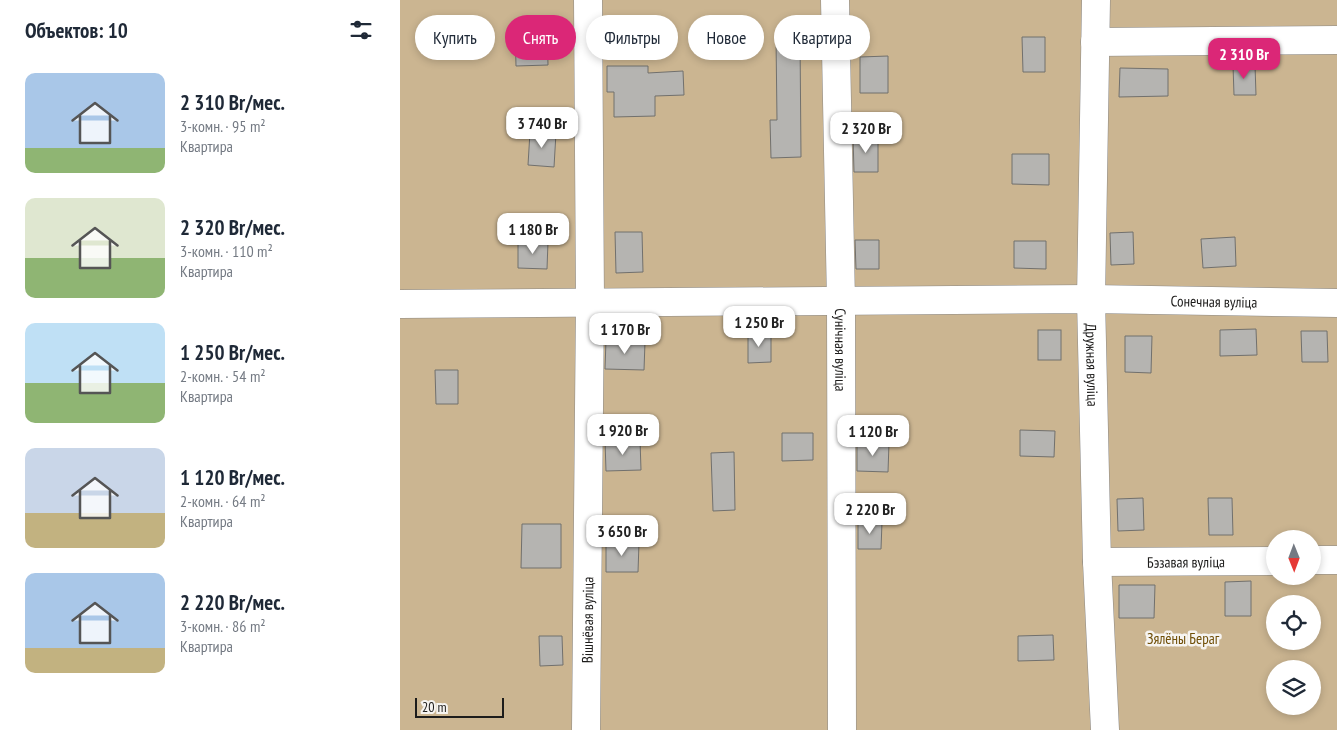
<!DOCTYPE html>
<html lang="ru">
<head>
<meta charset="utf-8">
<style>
	body { margin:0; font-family:"PT Sans Narrow",sans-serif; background:#f6f6f7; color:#1f2937; height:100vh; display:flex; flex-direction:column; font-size:19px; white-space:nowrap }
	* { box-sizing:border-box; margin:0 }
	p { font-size:16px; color:#747a83 }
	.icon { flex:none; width:28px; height:28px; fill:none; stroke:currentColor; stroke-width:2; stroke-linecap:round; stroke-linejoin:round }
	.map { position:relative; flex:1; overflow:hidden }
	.details { display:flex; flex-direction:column; background:#fff; width:400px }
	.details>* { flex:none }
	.top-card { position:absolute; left:15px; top:15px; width:475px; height:45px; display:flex; gap:10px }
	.needle { width:32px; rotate:179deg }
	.tools { position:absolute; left:866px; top:530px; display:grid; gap:10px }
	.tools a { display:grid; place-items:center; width:55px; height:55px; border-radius:50%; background:#fff; box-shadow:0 2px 8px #0003; font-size:25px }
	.scale { position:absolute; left:15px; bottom:12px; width:89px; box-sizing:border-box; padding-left:5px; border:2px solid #1d1c1b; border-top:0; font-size:14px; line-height:18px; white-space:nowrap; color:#1d1c1b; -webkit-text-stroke:4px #f6f4f1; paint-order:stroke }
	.price { position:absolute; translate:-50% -42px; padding:0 11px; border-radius:10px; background:#fff; color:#222; font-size:16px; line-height:32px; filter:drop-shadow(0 1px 2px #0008) }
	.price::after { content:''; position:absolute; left:50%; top:30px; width:15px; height:11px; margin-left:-8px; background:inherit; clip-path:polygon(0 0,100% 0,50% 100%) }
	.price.active { background:#db2777; color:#fff }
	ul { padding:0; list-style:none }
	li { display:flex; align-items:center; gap:15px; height:125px; padding:0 25px }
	li span { display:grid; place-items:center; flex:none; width:140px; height:100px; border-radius:10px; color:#555 }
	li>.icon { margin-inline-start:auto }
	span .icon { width:60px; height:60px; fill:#fffc; stroke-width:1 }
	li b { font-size:21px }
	h2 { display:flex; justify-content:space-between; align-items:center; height:60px; padding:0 25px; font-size:21px }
	.tag { padding:0 18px; border-radius:22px; background:#fff; box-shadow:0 2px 8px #0003; font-size:18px; line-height:45px }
	.tag.active { background:#db2777; color:#fff }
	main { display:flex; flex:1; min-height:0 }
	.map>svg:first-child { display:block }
	.green { fill:#cbb591; fill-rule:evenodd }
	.building { fill:#b5b4b1; stroke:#71706d }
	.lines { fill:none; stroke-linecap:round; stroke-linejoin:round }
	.minor-casing { stroke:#8a8886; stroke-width:29 }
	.minor { stroke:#fff; stroke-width:28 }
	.labels { text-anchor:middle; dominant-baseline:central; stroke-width:5; stroke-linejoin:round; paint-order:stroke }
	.street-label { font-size:15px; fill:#1d1c1b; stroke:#f6f4f1 }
	.park-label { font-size:15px; fill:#704f08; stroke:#f6f4f1 }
</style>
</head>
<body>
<main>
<section class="details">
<h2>Объектов: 10<svg class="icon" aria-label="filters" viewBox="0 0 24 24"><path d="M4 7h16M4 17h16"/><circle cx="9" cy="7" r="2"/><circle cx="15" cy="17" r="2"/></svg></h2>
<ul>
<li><span style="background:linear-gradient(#a9c7e8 75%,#8fb573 0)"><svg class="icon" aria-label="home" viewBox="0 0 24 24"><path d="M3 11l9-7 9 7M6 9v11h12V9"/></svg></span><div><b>2 310 Br/мес.</b><p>3-комн. · 95 m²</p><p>Квартира</p></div></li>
<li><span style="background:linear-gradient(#dfe7d0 60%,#8fb573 0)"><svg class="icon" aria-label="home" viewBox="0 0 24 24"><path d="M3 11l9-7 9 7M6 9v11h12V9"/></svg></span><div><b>2 320 Br/мес.</b><p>3-комн. · 110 m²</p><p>Квартира</p></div></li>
<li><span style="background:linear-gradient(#bfe0f5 60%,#8fb573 0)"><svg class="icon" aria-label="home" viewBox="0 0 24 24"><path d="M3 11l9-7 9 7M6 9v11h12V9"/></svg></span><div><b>1 250 Br/мес.</b><p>2-комн. · 54 m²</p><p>Квартира</p></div></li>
<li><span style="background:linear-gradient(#c9d6e8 65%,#c2b280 0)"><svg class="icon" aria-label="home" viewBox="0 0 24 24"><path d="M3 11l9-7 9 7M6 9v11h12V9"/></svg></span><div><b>1 120 Br/мес.</b><p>2-комн. · 64 m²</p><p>Квартира</p></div></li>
<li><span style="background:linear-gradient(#a9c7e8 75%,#c2b280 0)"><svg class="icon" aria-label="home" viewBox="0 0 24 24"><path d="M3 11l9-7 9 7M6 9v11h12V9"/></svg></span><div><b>2 220 Br/мес.</b><p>3-комн. · 86 m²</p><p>Квартира</p></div></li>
</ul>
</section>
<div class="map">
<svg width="937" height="730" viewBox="0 0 937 730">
	<rect width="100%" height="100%" fill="#e9e7e4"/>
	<path class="green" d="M0 0H937V730H0ZM875 539H912V576H875ZM875 604H912V641H875ZM875 669H912V706H875Z"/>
	<g class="building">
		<polygon points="30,22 58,25 55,59 27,56"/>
		<polygon points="147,24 148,65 116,66 115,25"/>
		<polygon points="622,37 645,37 645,72 623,72"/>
		<polygon points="376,38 400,38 401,157 371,158 370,120 377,120"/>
		<polygon points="488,56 488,93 460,93 460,57"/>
		<polygon points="833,65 855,65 856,95 834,95"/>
		<polygon points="207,66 248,66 248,73 283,71 284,95 255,96 255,116 214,117 214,92 207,92"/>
		<polygon points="720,68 768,69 768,96 719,97"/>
		<polygon points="130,132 156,133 154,167 128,165"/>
		<polygon points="453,136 478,136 478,172 454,172"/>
		<polygon points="612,154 649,154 649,185 612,184"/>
		<polygon points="215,232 242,232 243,272 216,273"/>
		<polygon points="733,232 734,264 711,265 710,233"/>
		<polygon points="835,237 836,266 803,268 801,239"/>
		<polygon points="455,240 479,240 479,269 456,269"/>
		<polygon points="614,241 646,241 646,269 614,268"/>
		<polygon points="118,242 148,242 147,269 118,268"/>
		<polygon points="856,329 857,355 820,356 820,330"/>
		<rect x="638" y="330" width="23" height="30"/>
		<polygon points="901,331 927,331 928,362 902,362"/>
		<polygon points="371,333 371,362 348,363 348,334"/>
		<polygon points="725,336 752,336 751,373 725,372"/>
		<polygon points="206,340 245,342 244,370 205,369"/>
		<polygon points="35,370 58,370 58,404 36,404"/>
		<polygon points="620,430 655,431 654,457 620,456"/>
		<polygon points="382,433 413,433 413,460 382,461"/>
		<polygon points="240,440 241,470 206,471 205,441"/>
		<polygon points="457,442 489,443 488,472 457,471"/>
		<polygon points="334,452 335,510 313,511 311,453"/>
		<polygon points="743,498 744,530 718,531 717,499"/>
		<polygon points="808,498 832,498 833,535 809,535"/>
		<polygon points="458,521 482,522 481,549 458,549"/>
		<polygon points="122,524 161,524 161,568 121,568"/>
		<polygon points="206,542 239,543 238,572 206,572"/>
		<polygon points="851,581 851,616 825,616 825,582"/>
		<polygon points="719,585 755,585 754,618 719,618"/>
		<polygon points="653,635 654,660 618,661 618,636"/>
		<polygon points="139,636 162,636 163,665 140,666"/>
	</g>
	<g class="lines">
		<defs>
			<g id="minor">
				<path id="s1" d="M435 0 441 302 442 730"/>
				<path id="s2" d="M696 0 691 299 697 562 705 730"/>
				<polyline points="695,42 937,40"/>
				<path id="s3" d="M0 304 691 299 937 303"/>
				<polyline points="912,560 937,560"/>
				<path id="s4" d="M697 562 875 561"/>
				<path id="s5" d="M186 730 190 301 188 0"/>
			</g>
		</defs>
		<use href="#minor" class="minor-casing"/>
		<use href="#minor" class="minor"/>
	</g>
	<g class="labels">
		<g class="street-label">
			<text stroke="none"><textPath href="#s3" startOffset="814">Сонечная вуліца</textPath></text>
			<text stroke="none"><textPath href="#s1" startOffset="350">Сунічная вуліца</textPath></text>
			<text stroke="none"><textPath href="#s2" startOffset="365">Дружная вуліца</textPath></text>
			<text stroke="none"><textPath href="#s4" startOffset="89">Бэзавая вуліца</textPath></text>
			<text stroke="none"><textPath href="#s5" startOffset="110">Вішнёвая вуліца</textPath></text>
		</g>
		<g class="park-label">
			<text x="783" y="638">Зялёны Бераг</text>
		</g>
	</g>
</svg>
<div class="tools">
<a><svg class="needle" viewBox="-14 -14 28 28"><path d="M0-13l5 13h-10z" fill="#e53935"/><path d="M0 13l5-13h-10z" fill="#747a83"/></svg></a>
<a><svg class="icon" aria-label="locate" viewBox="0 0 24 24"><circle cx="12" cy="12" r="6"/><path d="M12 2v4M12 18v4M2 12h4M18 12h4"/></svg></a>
<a><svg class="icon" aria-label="layers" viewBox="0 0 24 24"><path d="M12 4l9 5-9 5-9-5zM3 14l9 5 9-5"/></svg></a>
</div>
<div class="scale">20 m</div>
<b class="price active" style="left:844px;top:80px">2 310 Br</b>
<b class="price" style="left:142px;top:149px">3 740 Br</b>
<b class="price" style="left:466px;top:154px">2 320 Br</b>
<b class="price" style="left:133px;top:255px">1 180 Br</b>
<b class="price" style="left:359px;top:348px">1 250 Br</b>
<b class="price" style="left:225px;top:355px">1 170 Br</b>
<b class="price" style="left:223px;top:456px">1 920 Br</b>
<b class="price" style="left:473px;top:457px">1 120 Br</b>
<b class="price" style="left:470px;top:535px">2 220 Br</b>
<b class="price" style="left:222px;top:557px">3 650 Br</b>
<div class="top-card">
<a class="tag">Купить</a>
<a class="tag active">Снять</a>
<a class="tag">Фильтры</a>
<a class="tag">Новое</a>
<a class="tag">Квартира</a>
</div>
</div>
</main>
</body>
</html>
